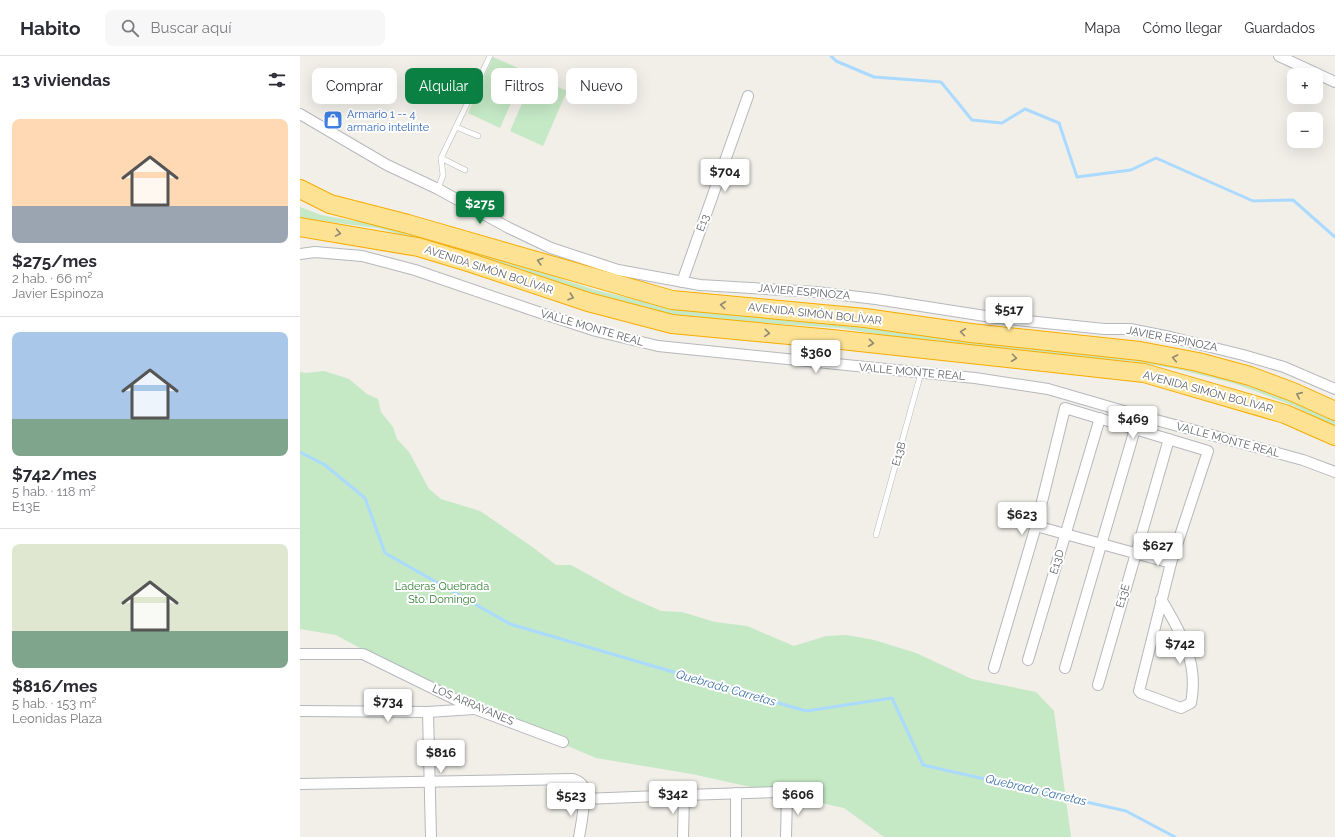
<!DOCTYPE html>
<html lang="es">
<head>
<meta charset="utf-8">
<style>
	body { margin:0; font-family:Raleway,sans-serif; background:#f7f7f7; color:#2b2b33; height:100vh; display:flex; flex-direction:column; font-size:15px; white-space:nowrap }
	* { box-sizing:border-box; margin:0 }
	p { font-size:13px; color:#7c7c81 }
	.icon { flex:none; width:22px; height:22px; fill:none; stroke:currentColor; stroke-width:2; stroke-linecap:round; stroke-linejoin:round }
	.map { position:relative; flex:1; overflow:hidden }
	.sheet { display:flex; flex-direction:column; background:#fff; width:300px }
	.sheet>* { flex:none }
	.banner { position:absolute; left:12px; top:12px; width:380px; height:36px; display:flex; gap:8px }
	.buttons { position:absolute; left:987px; top:12px; display:grid; gap:8px }
	.buttons a { display:grid; place-items:center; width:36px; height:36px; border-radius:8px; background:#fff; box-shadow:0 4px 16px #0002; font-size:20px }
	.price { position:absolute; translate:-50% -34px; padding:0 9px; border-radius:4px; background:#fff; color:#222; font-size:13px; line-height:26px; filter:drop-shadow(0 1px 2px #0008) }
	.price::after { content:''; position:absolute; left:50%; top:24px; width:12px; height:9px; margin-left:-6px; background:inherit; clip-path:polygon(0 0,100% 0,50% 100%) }
	.price.on { background:#0b8043; color:#fff }
	ul { padding:0; list-style:none }
	li { display:grid; align-content:center; gap:8px; height:212px; padding:0 12px }
	li+li { border-top:1px solid #e1e1e2 }
	li span { display:grid; place-items:center; height:124px; border-radius:8px; color:#555 }
	li>.icon { margin-inline-start:auto }
	span .icon { width:72px; height:72px; fill:#fffc; stroke-width:1 }
	li b { font-size:17px }
	h2 { display:flex; justify-content:space-between; align-items:center; height:48px; padding:0 12px; font-size:17px }
	.tag { padding:0 14px; border-radius:8px; background:#fff; box-shadow:0 4px 16px #0002; font-size:14px; line-height:36px }
	.tag.on { background:#0b8043; color:#fff }
	header { display:flex; align-items:center; gap:24px; box-sizing:border-box; height:56px; padding:0 20px; background:#fff; border-bottom:1px solid #e1e1e2 }
	header strong { font-size:19px }
	nav { display:flex; gap:22px; margin-inline-start:auto; font-size:14px }
	.search { width:280px; height:36px; background:#f7f7f7; display:flex; align-items:center; gap:10px; box-sizing:border-box; padding:0 14px; border-radius:8px; color:#7c7c81; font-size:15px }
	main { display:flex; flex:1; min-height:0 }
	.map>svg:first-child { display:block }
	.green { fill:#c5e8c5 }
	.lines { fill:none; stroke-linecap:round; stroke-linejoin:round }
	.stream { stroke:#aadaff; stroke-width:3 }
	.lane-casing { stroke:#b5b8bc; stroke-width:6 }
	.street-casing { stroke:#b5b8bc; stroke-width:12 }
	.highway-casing { stroke:#f9ab00; stroke-width:20 }
	.lane { stroke:#fff; stroke-width:5 }
	.street { stroke:#fff; stroke-width:10 }
	.highway { stroke:#fde293; stroke-width:18 }
	.oneway { stroke:#8e8975 }
	.labels { text-anchor:middle; dominant-baseline:central; stroke-width:4; stroke-linejoin:round; paint-order:stroke }
	.shop-label { font-size:11px; fill:#366cbe; stroke:#fff; text-anchor:start }
	.street-label { font-size:11px; fill:#5f6368; stroke:#fff }
	.park-label { font-size:11px; fill:#348238; stroke:#fff }
	.water-label { font-size:12px; font-style:italic; fill:#4174aa; stroke:#fff }
</style>
</head>
<body>
<header>
<strong>Habito</strong>
<div class="search"><svg class="icon" aria-label="search" viewBox="0 0 24 24"><circle cx="10" cy="10" r="6"/><path d="M15 15l6 6"/></svg>Buscar aquí</div>
<nav><a>Mapa</a><a>Cómo llegar</a><a>Guardados</a></nav>
</header>
<main>
<section class="sheet">
<h2>13 viviendas<svg class="icon" aria-label="filters" viewBox="0 0 24 24"><path d="M4 7h16M4 17h16"/><circle cx="9" cy="7" r="2"/><circle cx="15" cy="17" r="2"/></svg></h2>
<ul>
<li><span style="background:linear-gradient(#ffd9b3 70%,#9aa5b1 0)"><svg class="icon" aria-label="home" viewBox="0 0 24 24"><path d="M3 11l9-7 9 7M6 9v11h12V9"/></svg></span><div><b>$275/mes</b><p>2 hab. · 66 m²</p><p>Javier Espinoza</p></div></li>
<li><span style="background:linear-gradient(#a9c7e8 70%,#7fa58c 0)"><svg class="icon" aria-label="home" viewBox="0 0 24 24"><path d="M3 11l9-7 9 7M6 9v11h12V9"/></svg></span><div><b>$742/mes</b><p>5 hab. · 118 m²</p><p>E13E</p></div></li>
<li><span style="background:linear-gradient(#dfe7d0 70%,#7fa58c 0)"><svg class="icon" aria-label="home" viewBox="0 0 24 24"><path d="M3 11l9-7 9 7M6 9v11h12V9"/></svg></span><div><b>$816/mes</b><p>5 hab. · 153 m²</p><p>Leonidas Plaza</p></div></li>
</ul>
</section>
<div class="map">
<svg width="1035" height="781" viewBox="0 0 1035 781">
	<rect width="100%" height="100%" fill="#f1efe8"/>
	<g class="green">
		<polygon points="193,1 225,15 200,72 168,57"/>
		<polygon points="234,20 267,35 243,90 210,75"/>
		<polygon points="0,151 21,159 77,169 201,203 295,234 342,245 541,266 728,292 816,299 933,321 1035,360 1035,369 1015,361 994,350 958,336 933,327 877,313 831,305 757,301 639,288 540,272 392,262 359,257 315,246 122,184 77,172 0,162"/>
		<polygon points="24,315 49,323 67,338 78,343 81,356 93,371 97,383 109,396 129,433 141,443 180,455 231,490 256,509 271,509 325,539 361,555 382,556 415,566 447,570 494,590 526,580 547,579 574,584 616,597 672,623 736,636 754,655 771,781 584,781 544,752 392,718 296,702 204,663 167,650 36,579 0,573 0,316 6,317"/>
	</g>
	<g class="lines">
		<g class="stream">
			<polyline points="531,0 536,5 574,21 641,26 672,64 702,67 725,53 759,67 777,121 831,114 856,102 953,145 993,144 1035,181"/>
			<polyline points="0,396 25,409 65,442 85,497 210,568 506,655 592,642 623,709 826,755 875,781"/>
		</g>
		<defs>
			<g id="lane">
				<polyline points="156,71 178,80"/>
				<polyline points="141,102 165,114"/>
				<polyline points="138,133 143,119 141,102 190,0"/>
				<polyline points="576,479 621,317"/>
			</g>
			<g id="street">
				<polyline points="979,0 1035,26"/>
				<polyline points="0,58 87,109 138,133 209,172 251,192 318,214 400,229 516,236 576,243 698,262 804,273 830,273 870,281 943,299 984,311 1035,333"/>
				<polyline points="0,198 15,196 62,200 115,214 232,254 296,275 358,290 675,322 748,333 834,358 1003,404 1035,416"/>
				<polyline points="382,226 448,40"/>
				<polyline points="736,470 871,507"/>
				<polyline points="0,598 63,598 175,653 263,686"/>
				<polyline points="728,604 800,362"/>
				<path d="M694 612 736 470 765 352 908 395 871 507 839 635 841 637 881 652 891 647C899 606 881 577 861 543"/>
				<polyline points="765,612 835,373"/>
				<polyline points="798,629 869,383"/>
				<polyline points="0,655 128,656 174,653"/>
				<polyline points="128,656 131,781"/>
				<path d="M0 728 273 723C276 724 281 726 283 730 287 740 281 770 279 781"/>
				<polyline points="436,737 436,781"/>
				<polyline points="284,743 384,739 479,736 487,739 486,781"/>
				<polyline points="383,781 384,739"/>
			</g>
			<g id="highway">
				<polyline points="0,133 30,148 108,168 372,244 565,262 671,277 840,295 898,306 950,320 993,336 1035,355"/>
				<polyline points="0,171 118,191 171,207 288,246 372,268 532,283 844,317 985,358 1035,380"/>
			</g>
		</defs>
		<use href="#lane" class="lane-casing"/>
		<use href="#street" class="street-casing"/>
		<use href="#highway" class="highway-casing"/>
		<use href="#lane" class="lane"/>
		<use href="#street" class="street"/>
		<use href="#highway" class="highway"/>
	</g>
	<defs><path id="oneway-chevron" d="M-2-3.5L2.5 0L-2 3.5" fill="none" stroke-width="1.6" stroke-linecap="round" stroke-linejoin="round"/></defs>
	<g class="oneway">
		<use href="#oneway-chevron" transform="translate(38 177) rotate(10)"/>
		<use href="#oneway-chevron" transform="translate(240 205) rotate(-163)"/>
		<use href="#oneway-chevron" transform="translate(271 241) rotate(19)"/>
		<use href="#oneway-chevron" transform="translate(423 249) rotate(-174)"/>
		<use href="#oneway-chevron" transform="translate(663 276) rotate(-172)"/>
		<use href="#oneway-chevron" transform="translate(467 277) rotate(5)"/>
		<use href="#oneway-chevron" transform="translate(571 287) rotate(6)"/>
		<use href="#oneway-chevron" transform="translate(714 302) rotate(7)"/>
		<use href="#oneway-chevron" transform="translate(875 302) rotate(-169)"/>
		<use href="#oneway-chevron" transform="translate(999 339) rotate(-156)"/>
	</g>
	<defs>
		<symbol id="shop-square" viewBox="-11 -11 22 22"><rect x="-9" y="-9" width="18" height="18" rx="4" fill="#3f7fe0" stroke="#fff"/><path d="M-5-2.5h2.3a2.7 3.5 0 0 1 5.4 0H5L5.5 6h-11ZM-1.5-2.5h3a1.5 2.3 0 0 0-3 0Z" fill="#fff"/></symbol>
	</defs>
	<g fill-rule="evenodd">
		<use href="#shop-square" x="22" y="53" width="22" height="22"/>
	</g>
	<g class="labels">
		<g class="shop-label">
			<text x="47" y="58">Armario 1 -- 4<tspan x="47" dy="13">armario intelinte</tspan></text>
		</g>
		<g class="street-label">
			<text transform="translate(403 167) rotate(-70)">E13</text>
			<text transform="translate(189 214) rotate(18)">AVENIDA SIMÓN BOLÍVAR</text>
			<text transform="translate(504 236) rotate(5)">JAVIER ESPINOZA</text>
			<text transform="translate(515 258) rotate(6)">AVENIDA SIMÓN BOLÍVAR</text>
			<text transform="translate(292 272) rotate(16)">VALLE MONTE REAL</text>
			<text transform="translate(872 283) rotate(11)">JAVIER ESPINOZA</text>
			<text transform="translate(612 316) rotate(5)">VALLE MONTE REAL</text>
			<text transform="translate(908 336) rotate(15)">AVENIDA SIMÓN BOLÍVAR</text>
			<text transform="translate(928 384) rotate(15)">VALLE MONTE REAL</text>
			<text transform="translate(599 398) rotate(-74)">E13B</text>
			<text transform="translate(757 506) rotate(-73)">E13D</text>
			<text transform="translate(823 540) rotate(-74)">E13E</text>
			<text transform="translate(173 649) rotate(23)">LOS ARRAYANES</text>
		</g>
		<g class="park-label">
			<text x="142" y="530">Laderas Quebrada<tspan x="142" dy="13">Sto. Domingo</tspan></text>
		</g>
		<g class="water-label">
			<text transform="translate(426 632) rotate(16)">Quebrada Carretas</text>
			<text transform="translate(736 734) rotate(13)">Quebrada Carretas</text>
		</g>
	</g>
</svg>
<div class="buttons">
<a>+</a>
<a>−</a>
</div>
<b class="price" style="left:425px;top:137px">$704</b>
<b class="price on" style="left:180px;top:169px">$275</b>
<b class="price" style="left:709px;top:275px">$517</b>
<b class="price" style="left:516px;top:318px">$360</b>
<b class="price" style="left:833px;top:384px">$469</b>
<b class="price" style="left:722px;top:480px">$623</b>
<b class="price" style="left:858px;top:511px">$627</b>
<b class="price" style="left:880px;top:609px">$742</b>
<b class="price" style="left:88px;top:667px">$734</b>
<b class="price" style="left:141px;top:718px">$816</b>
<b class="price" style="left:373px;top:759px">$342</b>
<b class="price" style="left:498px;top:760px">$606</b>
<b class="price" style="left:271px;top:761px">$523</b>
<div class="banner">
<a class="tag">Comprar</a>
<a class="tag on">Alquilar</a>
<a class="tag">Filtros</a>
<a class="tag">Nuevo</a>
</div>
</div>
</main>
</body>
</html>
